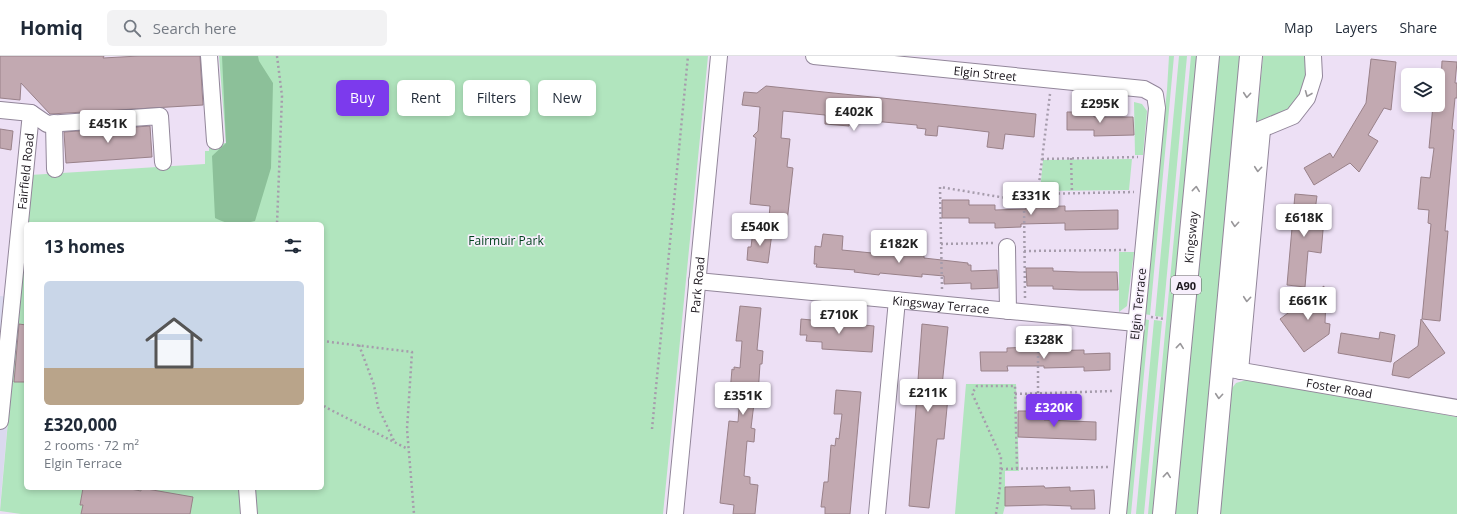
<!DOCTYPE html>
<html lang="en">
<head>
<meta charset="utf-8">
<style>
	body { margin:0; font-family:"Open Sans",sans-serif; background:#f2f2f3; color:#1f2937; height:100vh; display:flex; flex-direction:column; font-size:15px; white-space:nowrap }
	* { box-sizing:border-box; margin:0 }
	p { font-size:13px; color:#747a83 }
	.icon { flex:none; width:22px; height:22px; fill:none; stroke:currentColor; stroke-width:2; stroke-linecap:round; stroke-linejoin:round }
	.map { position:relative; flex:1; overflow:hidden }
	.panel { position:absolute; left:24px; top:166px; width:300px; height:268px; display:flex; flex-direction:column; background:#fff; border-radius:6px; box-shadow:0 2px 6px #0003 }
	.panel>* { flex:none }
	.hud { position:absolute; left:336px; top:24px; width:380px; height:36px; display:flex; gap:8px }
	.controls { position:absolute; left:1401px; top:12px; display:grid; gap:8px }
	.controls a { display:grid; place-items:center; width:44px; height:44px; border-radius:6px; background:#fff; box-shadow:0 2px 6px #0003; font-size:20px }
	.price { position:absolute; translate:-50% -34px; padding:0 9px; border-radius:4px; background:#fff; color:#222; font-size:13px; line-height:26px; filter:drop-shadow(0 1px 2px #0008) }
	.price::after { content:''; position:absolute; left:50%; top:24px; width:12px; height:9px; margin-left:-6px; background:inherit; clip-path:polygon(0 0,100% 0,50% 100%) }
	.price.current { background:#7c3aed; color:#fff }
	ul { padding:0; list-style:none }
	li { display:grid; align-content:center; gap:8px; height:212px; padding:0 20px }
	li span { display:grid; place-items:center; height:124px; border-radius:6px; color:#555 }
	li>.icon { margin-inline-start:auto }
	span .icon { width:72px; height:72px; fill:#fffc; stroke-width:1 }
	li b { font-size:17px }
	h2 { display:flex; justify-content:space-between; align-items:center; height:48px; padding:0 20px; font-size:17px }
	.chip { padding:0 14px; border-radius:6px; background:#fff; box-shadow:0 2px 6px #0003; font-size:14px; line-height:36px }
	.chip.current { background:#7c3aed; color:#fff }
	header { display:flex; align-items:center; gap:24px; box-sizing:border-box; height:56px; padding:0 20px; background:#fff; border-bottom:1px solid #e0e1e3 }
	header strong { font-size:19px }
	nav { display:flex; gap:22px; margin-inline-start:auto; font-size:14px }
	.search { width:280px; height:36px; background:#f2f2f3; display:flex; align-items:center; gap:10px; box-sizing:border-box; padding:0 14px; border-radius:6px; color:#747a83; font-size:15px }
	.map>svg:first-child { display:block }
	.industrial { fill:#dbd9ef }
	.green { fill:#b1e5be; fill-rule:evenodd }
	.forest { fill:#8cc099 }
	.building { fill:#c2a9b1; stroke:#998189 }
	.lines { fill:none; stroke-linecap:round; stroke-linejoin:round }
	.minor-casing { stroke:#92869a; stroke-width:18 }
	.highway-casing { stroke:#92869a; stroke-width:24 }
	.path { stroke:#a69cac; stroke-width:2.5; stroke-dasharray:2 3; stroke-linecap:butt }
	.minor { stroke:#fff; stroke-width:16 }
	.highway { stroke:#fff; stroke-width:22 }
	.oneway { stroke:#99979a }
	.labels { text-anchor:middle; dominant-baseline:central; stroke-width:3.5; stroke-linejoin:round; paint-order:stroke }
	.shield { fill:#f7effc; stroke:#5e5861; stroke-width:1 }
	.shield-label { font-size:11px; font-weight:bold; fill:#1c171e }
	.street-label { font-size:12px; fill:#1c171e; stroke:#f7effc }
	.park-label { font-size:12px; fill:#02421e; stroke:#f7effc }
</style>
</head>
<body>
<header>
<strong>Homiq</strong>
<div class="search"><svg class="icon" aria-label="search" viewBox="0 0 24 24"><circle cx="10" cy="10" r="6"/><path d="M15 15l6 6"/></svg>Search here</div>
<nav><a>Map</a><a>Layers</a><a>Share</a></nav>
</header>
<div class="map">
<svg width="1457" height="458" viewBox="0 0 1457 458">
	<rect width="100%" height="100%" fill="#ede0f5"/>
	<polygon class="industrial" points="0,240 19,242 0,451"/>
	<g class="green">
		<path d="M219 0H708L663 458H21L0 455 30 119 205 108V95H209V89L226 87ZM26 168H322V432H26Z"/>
		<polygon points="1169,0 1174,0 1150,259 1144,258 1167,34"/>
		<polygon points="1179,0 1187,0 1163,261 1155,260"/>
		<polygon points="1191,0 1198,0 1155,458 1148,458"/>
		<polygon points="1215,0 1243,0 1200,458 1172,458"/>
		<polygon points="1263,0 1307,0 1308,18 1302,43 1287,60 1256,71"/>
		<polygon points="1134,46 1142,48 1147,55 1143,99 1135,99"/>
		<polygon points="1132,103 1129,134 1040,135 1043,104"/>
		<polygon points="1119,196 1134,196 1127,250 1119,256"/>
		<polygon points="1144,263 1149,264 1131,458 1124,458"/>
		<polygon points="1154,264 1162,265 1144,458 1136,458"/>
		<polygon points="1253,322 1457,361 1457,458 1218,458 1229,336 1236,327"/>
		<polygon points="966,328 1016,328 1019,415 1005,415 1005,450 1003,458 955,458"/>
	</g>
	<path class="forest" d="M222 0H258L259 5 273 27 271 112 255 165C239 169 231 170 215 162L212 100 226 87Z"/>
	<g class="building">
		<polygon points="0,0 104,0 103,2 139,0 200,0 203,49 50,58 21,27 20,44 0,42"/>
		<polygon points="1371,3 1396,6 1391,54 1384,52 1368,79 1378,85 1359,116 1350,107 1314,129 1304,112 1330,97 1333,102 1366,47"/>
		<polygon points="1442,5 1457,6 1455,27 1457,27 1457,42 1455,42 1452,73 1454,74 1445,175 1448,175 1440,265 1422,263 1431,168 1428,167 1429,154 1418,153 1421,121 1430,122 1434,92 1429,92 1433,49 1438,49 1438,26 1441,26"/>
		<polygon points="766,30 1036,58 1034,81 1005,78 1003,93 987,91 989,76 938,70 937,80 925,79 926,73 917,72 917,69 850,63 849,70 825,68 825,59 783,55 781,82 790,83 787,111 793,112 786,175 768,173 770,150 750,148 756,82 753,80 758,75 760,51 742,49 744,36 757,37"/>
		<polygon points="1067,56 1094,56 1094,61 1133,61 1134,79 1094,80 1094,74 1067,74"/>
		<polygon points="150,70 152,101 66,107 64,76"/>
		<polygon points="0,73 13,75 11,94 0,92"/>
		<polygon points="1295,138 1317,140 1314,162 1324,163 1321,197 1308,195 1305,231 1287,229"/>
		<polygon points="942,144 969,144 969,149 995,149 995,154 1026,153 1026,151 1065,150 1065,155 1118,154 1118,173 1065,174 1065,167 1021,168 1021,171 995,172 995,167 969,167 969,162 942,162"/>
		<polygon points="753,175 772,177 768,207 747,204 748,191 751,191"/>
		<polygon points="823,178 843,180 842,194 872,197 876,192 891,194 891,196 924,199 924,202 968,207 968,209 971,209 971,215 997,214 998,232 971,233 971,227 944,228 944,220 922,218 922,221 880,217 879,219 854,216 855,214 816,211 817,208 814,208 815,190 821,191"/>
		<polygon points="1026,212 1053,212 1053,215 1079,216 1117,216 1118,234 1080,234 1053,233 1053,230 1027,230"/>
		<polygon points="1324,230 1322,242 1326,242 1325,267 1330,268 1329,278 1304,296 1280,263"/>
		<polygon points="740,250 761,252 757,294 763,295 762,308 760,308 758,339 755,339 751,372 755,373 754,386 747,385 744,420 750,421 750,428 758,429 755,458 733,458 734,449 720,447 729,365 738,366 740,340 732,339 732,336 730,336 732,313 734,314 734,311 740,312 742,285 736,285"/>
		<polygon points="801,263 874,270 872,296 822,293 822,286 806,285 807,279 800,279"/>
		<polygon points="1421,263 1445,297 1409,322 1392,319 1394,307 1418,290"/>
		<polygon points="19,268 26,269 26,326 14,326"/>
		<polygon points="922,268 948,271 941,340 948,341 944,383 937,383 929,452 909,450"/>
		<polygon points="1380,276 1395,279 1391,306 1338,297 1341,277 1379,283"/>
		<polygon points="1033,291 1034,295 1084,294 1084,298 1110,297 1110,314 1084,315 1084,311 1044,312 1044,310 1007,310 1008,315 981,315 980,296 1007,296 1007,292"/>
		<polygon points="836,334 861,336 850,458 825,458 825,451 821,451 824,426 828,426 831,389 835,390 836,382 839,383 842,358 834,358"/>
		<polygon points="1018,355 1031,355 1031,362 1044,362 1044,364 1096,366 1096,384 1018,381"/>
		<polygon points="1044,430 1045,432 1070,431 1070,435 1094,434 1095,453 1071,453 1071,450 1045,449 1005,450 1005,431"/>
		<polygon points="83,432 125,432 141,435 141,432 193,441 190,458 81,458 83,449 80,449"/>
	</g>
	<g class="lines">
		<defs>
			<g id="minor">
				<polyline points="209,0 215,85"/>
				<path id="s1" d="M814 0 1144 33 1155 39 1157 52 1118 458"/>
				<polyline points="0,54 31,57 47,68 160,60 163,106"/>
				<polyline points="54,67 55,113"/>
				<polyline points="1252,77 1293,60 1307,42 1314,20 1313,0"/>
				<polyline points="1007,191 1008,255"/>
				<path id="s2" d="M697 225 1136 267"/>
				<path id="s3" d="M1230 313 1457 352"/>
				<polyline points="1240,315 1262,74"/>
				<path id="s4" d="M0 365 31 57"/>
				<polyline points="247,432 249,458"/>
				<path id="s5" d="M675 458 719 0"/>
				<polyline points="877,458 897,244"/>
			</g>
			<g id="highway">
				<path id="s6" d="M1164 458 1208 0"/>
				<polyline points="1209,458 1251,0"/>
			</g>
		</defs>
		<use href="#minor" class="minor-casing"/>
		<use href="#highway" class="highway-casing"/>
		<g class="path">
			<polyline points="277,0 282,40 277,168"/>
			<polyline points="1071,102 1072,137"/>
			<polyline points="1042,103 1138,101"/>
			<polyline points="1038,138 1134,136"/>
			<polyline points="941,188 993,187"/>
			<polyline points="1024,195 1128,194"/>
			<polyline points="942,233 940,131 1024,145"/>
			<polyline points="1025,242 1024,145 1037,144 1050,38"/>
			<polyline points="1151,261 1165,263"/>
			<polyline points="322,285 412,296 407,373 414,458"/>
			<polyline points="359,289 374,329 378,351 395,387"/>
			<polyline points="1038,337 1038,272"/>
			<polyline points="1015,338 1114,335"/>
			<polyline points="322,345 325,351 408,393"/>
			<polyline points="652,373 688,0"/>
			<polyline points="1001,413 1109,411"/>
			<polyline points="996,458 1000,431 1001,401 972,337 977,330 1015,330 1017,413"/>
		</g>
		<use href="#minor" class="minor"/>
		<use href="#highway" class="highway"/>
	</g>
	<defs><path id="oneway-chevron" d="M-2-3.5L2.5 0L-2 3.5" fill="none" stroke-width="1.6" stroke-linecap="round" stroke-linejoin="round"/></defs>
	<g class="oneway">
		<use href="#oneway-chevron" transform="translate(1308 38) rotate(112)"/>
		<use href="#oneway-chevron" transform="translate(1247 39) rotate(95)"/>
		<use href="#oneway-chevron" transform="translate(1258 113) rotate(95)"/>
		<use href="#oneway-chevron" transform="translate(1196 133) rotate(-84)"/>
		<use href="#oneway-chevron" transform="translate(1235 168) rotate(95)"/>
		<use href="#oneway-chevron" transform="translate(1247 243) rotate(95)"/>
		<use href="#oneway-chevron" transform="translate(1180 290) rotate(-84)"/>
		<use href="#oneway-chevron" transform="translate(1219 340) rotate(95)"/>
		<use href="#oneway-chevron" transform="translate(1167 419) rotate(-84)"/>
	</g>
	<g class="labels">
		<rect class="shield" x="1171" y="220" width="30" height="18" rx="3"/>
		<g class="shield-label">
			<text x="1186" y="229">A90</text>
		</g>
		<g class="street-label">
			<text stroke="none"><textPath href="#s1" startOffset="172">Elgin Street</textPath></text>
			<text stroke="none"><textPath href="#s4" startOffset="251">Fairfield Road</textPath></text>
			<text stroke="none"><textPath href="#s6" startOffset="278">Kingsway</textPath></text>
			<text stroke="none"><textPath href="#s5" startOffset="230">Park Road</textPath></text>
			<text stroke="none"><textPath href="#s2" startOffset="245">Kingsway Terrace</textPath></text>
			<text transform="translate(1138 248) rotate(-84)">Elgin Terrace</text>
			<text stroke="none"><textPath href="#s3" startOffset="111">Foster Road</textPath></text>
		</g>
		<g class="park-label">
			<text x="506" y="184">Fairmuir Park</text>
		</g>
	</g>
</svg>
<div class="controls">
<a><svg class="icon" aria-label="layers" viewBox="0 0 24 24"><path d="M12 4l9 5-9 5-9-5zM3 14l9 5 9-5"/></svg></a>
</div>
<b class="price" style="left:1100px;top:68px">£295K</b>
<b class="price" style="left:854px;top:76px">£402K</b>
<b class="price" style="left:108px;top:88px">£451K</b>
<b class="price" style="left:1031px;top:160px">£331K</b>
<b class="price" style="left:1304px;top:182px">£618K</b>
<b class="price" style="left:760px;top:191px">£540K</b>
<b class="price" style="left:899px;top:208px">£182K</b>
<b class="price" style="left:1308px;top:265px">£661K</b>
<b class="price" style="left:839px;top:279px">£710K</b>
<b class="price" style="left:1044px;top:304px">£328K</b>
<b class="price" style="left:928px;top:357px">£211K</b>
<b class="price" style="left:743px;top:360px">£351K</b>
<b class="price current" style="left:1054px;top:372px">£320K</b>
<div class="hud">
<a class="chip current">Buy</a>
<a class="chip">Rent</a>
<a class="chip">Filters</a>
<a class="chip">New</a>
</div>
<section class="panel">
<h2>13 homes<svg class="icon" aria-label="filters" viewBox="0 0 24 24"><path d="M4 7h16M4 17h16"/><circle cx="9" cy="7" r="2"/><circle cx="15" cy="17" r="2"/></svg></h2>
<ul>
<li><span style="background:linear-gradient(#c9d6e8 70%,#b9a48a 0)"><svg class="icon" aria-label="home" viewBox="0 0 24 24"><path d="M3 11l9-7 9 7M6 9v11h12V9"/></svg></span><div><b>£320,000</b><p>2 rooms · 72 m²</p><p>Elgin Terrace</p></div></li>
</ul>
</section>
</div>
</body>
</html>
